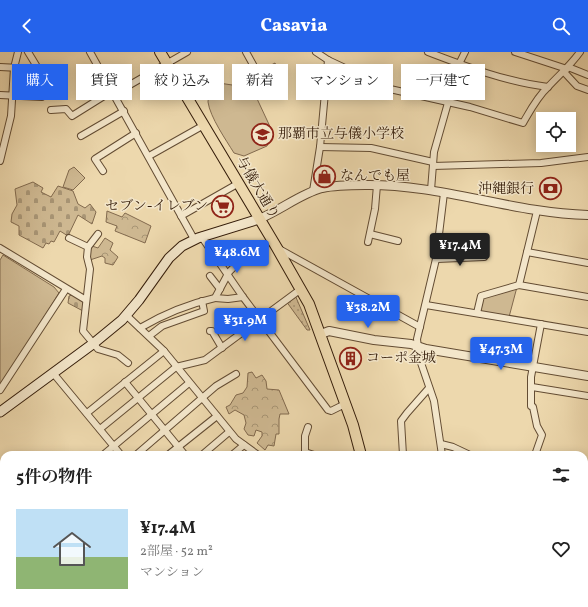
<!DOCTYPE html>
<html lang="ja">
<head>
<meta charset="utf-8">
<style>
	body { margin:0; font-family:Vollkorn,"Noto Serif JP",serif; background:#f2f2f2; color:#222; height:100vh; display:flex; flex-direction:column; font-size:15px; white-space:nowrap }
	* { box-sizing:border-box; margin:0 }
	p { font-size:13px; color:#767676 }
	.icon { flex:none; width:22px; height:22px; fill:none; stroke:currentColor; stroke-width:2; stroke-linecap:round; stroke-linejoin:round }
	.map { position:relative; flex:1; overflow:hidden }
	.drawer { position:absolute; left:0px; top:399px; width:588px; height:156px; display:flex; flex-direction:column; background:#fff; border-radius:12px 12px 0 0; box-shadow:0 2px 10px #0003 }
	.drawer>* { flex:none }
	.banner { position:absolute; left:12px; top:12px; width:564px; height:36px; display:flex; gap:8px }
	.fabs { position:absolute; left:536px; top:60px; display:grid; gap:8px }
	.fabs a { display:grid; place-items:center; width:40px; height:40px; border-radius:0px; background:#fff; box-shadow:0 2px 10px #0003; font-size:20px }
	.price { position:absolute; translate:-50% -34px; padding:0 9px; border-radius:4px; background:#2563eb; color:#fff; font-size:13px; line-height:26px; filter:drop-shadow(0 1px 2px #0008) }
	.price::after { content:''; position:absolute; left:50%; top:24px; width:12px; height:9px; margin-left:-6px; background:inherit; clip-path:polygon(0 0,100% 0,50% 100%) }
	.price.on { background:#222; color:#fff }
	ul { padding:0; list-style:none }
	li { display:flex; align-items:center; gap:12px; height:100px; padding:0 16px }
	li span { display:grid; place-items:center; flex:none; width:112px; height:80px; border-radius:0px; color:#555 }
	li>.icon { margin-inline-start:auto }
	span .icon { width:48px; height:48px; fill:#fffc; stroke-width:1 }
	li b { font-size:17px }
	h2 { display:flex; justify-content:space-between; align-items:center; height:48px; padding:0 16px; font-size:17px }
	.tag { padding:0 14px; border-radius:0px; background:#fff; box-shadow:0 2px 10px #0003; font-size:14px; line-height:36px }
	.tag.on { background:#2563eb; color:#fff }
	header { display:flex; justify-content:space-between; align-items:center; height:52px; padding:0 16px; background:#2563eb; color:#fff; font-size:18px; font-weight:800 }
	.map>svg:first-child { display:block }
	.grass { fill:url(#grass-dots); stroke:#826a4e }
	.forest { fill:url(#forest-crowns); stroke:#826a4e }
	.cemetery { fill:url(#cemetery-stones); stroke:#826a4e }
	.park { fill:#ceb891; stroke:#826a4e }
	.water { fill:#ae9876; stroke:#7e674b }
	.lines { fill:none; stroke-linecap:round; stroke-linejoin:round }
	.minor-casing { stroke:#634c33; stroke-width:8 }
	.tertiary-casing { stroke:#634c33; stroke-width:10 }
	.secondary-casing { stroke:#351d0a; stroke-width:11 }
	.trunk-casing { stroke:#351d0a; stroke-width:12 }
	.minor { stroke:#f3e6ca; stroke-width:6 }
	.tertiary { stroke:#f3e6ca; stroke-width:8 }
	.secondary { stroke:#f3e6ca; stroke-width:9 }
	.trunk { stroke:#edd8ad; stroke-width:10 }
	.labels { text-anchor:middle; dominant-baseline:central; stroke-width:3; stroke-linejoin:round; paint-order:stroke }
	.poi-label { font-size:14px; fill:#351d0a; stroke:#f3e6ca; text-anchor:start }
	.street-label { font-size:14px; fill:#351d0a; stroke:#f3e6ca }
</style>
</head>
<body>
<header><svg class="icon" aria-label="back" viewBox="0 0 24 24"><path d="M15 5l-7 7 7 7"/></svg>Casavia<svg class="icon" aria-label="search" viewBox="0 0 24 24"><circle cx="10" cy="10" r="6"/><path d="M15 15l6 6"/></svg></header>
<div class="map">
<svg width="588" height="555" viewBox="0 0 588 555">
	<defs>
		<pattern id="grass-dots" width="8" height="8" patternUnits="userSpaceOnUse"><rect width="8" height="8" fill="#ceb891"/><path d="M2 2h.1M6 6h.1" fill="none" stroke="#a89575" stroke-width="1.8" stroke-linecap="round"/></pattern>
		<pattern id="forest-crowns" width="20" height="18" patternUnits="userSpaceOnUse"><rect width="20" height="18" fill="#ceb891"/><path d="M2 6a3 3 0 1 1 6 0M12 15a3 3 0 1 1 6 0" fill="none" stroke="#a89575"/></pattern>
		<pattern id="cemetery-stones" width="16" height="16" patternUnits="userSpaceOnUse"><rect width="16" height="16" fill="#ceb891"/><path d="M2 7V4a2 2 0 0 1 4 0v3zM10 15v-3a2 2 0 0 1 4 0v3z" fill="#a89575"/></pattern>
	</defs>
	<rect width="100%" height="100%" fill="#edd8ad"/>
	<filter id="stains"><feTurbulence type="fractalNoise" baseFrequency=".005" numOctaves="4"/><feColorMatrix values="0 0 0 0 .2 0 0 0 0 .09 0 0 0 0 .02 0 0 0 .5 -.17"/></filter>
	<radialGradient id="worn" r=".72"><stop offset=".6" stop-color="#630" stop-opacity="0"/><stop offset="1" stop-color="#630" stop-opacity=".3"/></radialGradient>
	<polygon class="grass" points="295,243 310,278 307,278 286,249"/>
	<g class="forest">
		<polygon points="107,159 122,165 125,161 151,174 145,191 115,179 117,174 106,170"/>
		<polygon points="105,186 113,191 110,198 118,205 113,213 105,211 105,206 102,204 90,208 89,199 92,194 98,196"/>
		<polygon points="252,320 256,326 262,323 266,329 267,337 279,338 289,362 280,362 279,367 279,382 276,382 274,394 268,393 265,398 257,391 262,384 262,380 256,378 254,384 248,383 244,377 246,371 244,363 235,358 229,362 226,355 230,353 236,343 243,341 247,335 248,321"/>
	</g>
	<g class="cemetery">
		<polygon points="33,130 43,136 41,140 51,145 58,134 73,139 78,152 85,156 90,152 96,160 92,172 78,163 68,184 60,179 54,190 51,189 49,192 46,191 43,196 19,183 19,174 11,170 12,162 17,153 15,137"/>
		<polygon points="72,243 83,250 83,259 68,251 69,244"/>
		<polygon points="124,551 184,551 180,555 124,555"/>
	</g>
	<g class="park">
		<path d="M219 31 252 36 273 81 267 94 244 104 234 101C226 88 210 65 208 50 208 41 214 36 219 31Z"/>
		<polygon points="74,115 85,126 73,138 63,135 69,118"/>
		<polygon points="3,203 54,235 59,241 0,335 0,208"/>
		<polygon points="517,235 509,265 483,260 480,257 482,248 484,245"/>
	</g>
	<polygon class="water" points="275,11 280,22 261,32 256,21"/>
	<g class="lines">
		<defs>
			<g id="minor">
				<polyline points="90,0 194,187"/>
				<polyline points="246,0 256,18"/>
				<path d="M316 0 328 8 390 37 470 55 523 71C530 59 537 45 548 35 559 23 570 14 580 0"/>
				<path d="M428 0C467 15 507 30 548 35"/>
				<polyline points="515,0 567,17"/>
				<polyline points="0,15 39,17"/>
				<polyline points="568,15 588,23"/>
				<polyline points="564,20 577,34 588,38"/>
				<polyline points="114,42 187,0"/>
				<polyline points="0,43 42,45 45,42 42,23 28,0"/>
				<polyline points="51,58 66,57 72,64 112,39"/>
				<polyline points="81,84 124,59"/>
				<polyline points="320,95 371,96 433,110"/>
				<polyline points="149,104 204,73"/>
				<polyline points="0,109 11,64 14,16 18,0"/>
				<polyline points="433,114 541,111 588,105"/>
				<polyline points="103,119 95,107 136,81"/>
				<polyline points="431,138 434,100 459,12 465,0"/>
				<polyline points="313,139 320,95 328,8"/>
				<polyline points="181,164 239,131"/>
				<polyline points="98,182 88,195 87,205 90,217 83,279 98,297 118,303 128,311"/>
				<polyline points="370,182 398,189"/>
				<polyline points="201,184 243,245 328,358 331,359 345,352"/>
				<polyline points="69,186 88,195"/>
				<polyline points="368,190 375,157 377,133"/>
				<polyline points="0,196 86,248"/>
				<polyline points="279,197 420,275"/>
				<polyline points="527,200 588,211"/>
				<polyline points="436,207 484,205"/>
				<polyline points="210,224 220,237"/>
				<polyline points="519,233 537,159"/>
				<polyline points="215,246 228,247 243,245"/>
				<polyline points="426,253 588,280"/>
				<polyline points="477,261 481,244 519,233 588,245"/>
				<polyline points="126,263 164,299 236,387 258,403"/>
				<path d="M140 276C164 262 188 252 215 246L229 220 240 209"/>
				<polyline points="210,279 212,279 222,296"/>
				<polyline points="149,284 162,274 204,259 202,249"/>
				<polyline points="53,321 121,403"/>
				<polyline points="125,330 185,403"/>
				<polyline points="532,335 588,344"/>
				<polyline points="0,338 66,237"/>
				<polyline points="531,354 531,325 541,272"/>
				<polyline points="533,355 537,374 542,383 535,403"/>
				<polyline points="87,361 164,299"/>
				<polyline points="308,375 305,384 305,400 314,403"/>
				<polyline points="100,377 176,315 205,308 301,237"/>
				<polyline points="441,392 453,395 470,403"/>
				<polyline points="103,403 189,331"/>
				<polyline points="136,403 216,334 236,322"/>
				<polyline points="168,403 217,364"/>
				<polyline points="202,403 229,380"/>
				<polyline points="232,403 244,393"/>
				<polyline points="403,403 401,369 407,361 429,336"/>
				<polyline points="442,403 434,349 419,305 417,287 436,207 444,141"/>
				<polyline points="584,440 588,439"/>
				<polyline points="0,484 4,489"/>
				<polyline points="0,512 4,509"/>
				<polyline points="584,516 588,516"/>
				<polyline points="0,517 4,517"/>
				<polyline points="584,526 588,534"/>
				<polyline points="487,551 489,555"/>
				<polyline points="512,551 513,555"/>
				<polyline points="106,552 106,555"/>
				<polyline points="63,555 63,551"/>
				<polyline points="203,555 206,551"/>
				<polyline points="257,555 259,551"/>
				<polyline points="545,555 548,551"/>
			</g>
			<g id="tertiary">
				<path d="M259 167C281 158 300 142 322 136 336 133 351 133 365 133 441 132 512 161 588 163"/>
				<polyline points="321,282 329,279 374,288 411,292 426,297 588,324"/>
			</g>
			<polyline id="secondary" points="0,360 94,291 122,268 139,248 169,206 182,194 198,186 259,167"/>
			<g id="trunk">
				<polyline points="160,0 277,196 309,252 353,373 361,403"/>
				<polyline points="336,555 338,551"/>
				<polyline points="344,555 345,551"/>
			</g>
		</defs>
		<use href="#minor" class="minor-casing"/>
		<use href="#tertiary" class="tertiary-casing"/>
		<use href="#secondary" class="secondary-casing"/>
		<use href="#trunk" class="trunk-casing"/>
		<use href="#minor" class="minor"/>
		<use href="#tertiary" class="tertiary"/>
		<use href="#secondary" class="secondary"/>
		<use href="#trunk" class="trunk"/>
	</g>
	<defs>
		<symbol id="school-ring" viewBox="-11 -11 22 22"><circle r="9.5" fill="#f3e6ca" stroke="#8f2418" stroke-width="1.5"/><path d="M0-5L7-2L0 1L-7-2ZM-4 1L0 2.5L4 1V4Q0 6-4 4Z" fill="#8f2418"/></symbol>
		<symbol id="shop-ring" viewBox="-11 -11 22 22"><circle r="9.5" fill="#f3e6ca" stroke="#8f2418" stroke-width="1.5"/><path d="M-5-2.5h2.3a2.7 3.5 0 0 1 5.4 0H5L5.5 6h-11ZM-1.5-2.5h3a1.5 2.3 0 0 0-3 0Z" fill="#8f2418"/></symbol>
		<symbol id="bank-ring" viewBox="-11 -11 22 22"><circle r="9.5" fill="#f3e6ca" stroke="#8f2418" stroke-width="1.5"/><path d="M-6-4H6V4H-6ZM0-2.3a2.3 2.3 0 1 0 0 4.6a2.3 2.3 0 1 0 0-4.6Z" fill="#8f2418"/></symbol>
		<symbol id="supermarket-ring" viewBox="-11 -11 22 22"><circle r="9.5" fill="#f3e6ca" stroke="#8f2418" stroke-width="1.5"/><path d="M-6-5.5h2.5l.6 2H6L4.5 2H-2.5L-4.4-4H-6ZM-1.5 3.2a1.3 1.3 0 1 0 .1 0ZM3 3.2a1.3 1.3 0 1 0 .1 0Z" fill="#8f2418"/></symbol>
		<symbol id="building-ring" viewBox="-11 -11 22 22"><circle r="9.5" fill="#f3e6ca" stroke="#8f2418" stroke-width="1.5"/><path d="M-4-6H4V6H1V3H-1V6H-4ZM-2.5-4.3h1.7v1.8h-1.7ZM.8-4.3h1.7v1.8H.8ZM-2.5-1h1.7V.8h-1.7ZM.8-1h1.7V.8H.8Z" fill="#8f2418"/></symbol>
	</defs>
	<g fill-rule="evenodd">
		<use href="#school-ring" x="250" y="70" width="25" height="25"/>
		<use href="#shop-ring" x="312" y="112" width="25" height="25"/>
		<use href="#bank-ring" x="538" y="124" width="25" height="25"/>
		<use href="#supermarket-ring" x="210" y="142" width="25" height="25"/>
		<use href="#building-ring" x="338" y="294" width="25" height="25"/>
	</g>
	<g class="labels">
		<g class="poi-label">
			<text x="278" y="82">那覇市立与儀小学校</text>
			<text x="340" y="124">なんでも屋</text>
			<text x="534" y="137" text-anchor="end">沖縄銀行</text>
			<text x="208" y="154" text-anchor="end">セブン-イレブン</text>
			<text x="366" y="306">コーポ金城</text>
		</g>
		<g class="street-label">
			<text transform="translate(257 136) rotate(59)">与儀大通り</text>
		</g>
	</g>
	<rect width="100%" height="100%" filter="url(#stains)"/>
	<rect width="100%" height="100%" fill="url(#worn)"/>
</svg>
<div class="fabs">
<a><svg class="icon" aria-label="locate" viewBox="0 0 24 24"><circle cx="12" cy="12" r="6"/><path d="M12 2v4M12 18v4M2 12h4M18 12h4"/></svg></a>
</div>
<b class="price on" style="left:460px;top:215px">¥17.4M</b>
<b class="price" style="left:237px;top:222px">¥48.6M</b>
<b class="price" style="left:368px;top:277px">¥38.2M</b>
<b class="price" style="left:245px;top:290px">¥31.9M</b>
<b class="price" style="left:501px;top:319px">¥47.3M</b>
<div class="banner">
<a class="tag on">購入</a>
<a class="tag">賃貸</a>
<a class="tag">絞り込み</a>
<a class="tag">新着</a>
<a class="tag">マンション</a>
<a class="tag">一戸建て</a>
</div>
<section class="drawer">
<h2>5件の物件<svg class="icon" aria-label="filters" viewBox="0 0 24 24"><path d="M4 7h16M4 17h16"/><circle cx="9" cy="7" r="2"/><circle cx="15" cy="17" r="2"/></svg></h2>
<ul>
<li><span style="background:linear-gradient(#bfe0f5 60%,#8fb573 0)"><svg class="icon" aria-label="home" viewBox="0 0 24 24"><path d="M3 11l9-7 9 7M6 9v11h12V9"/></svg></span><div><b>¥17.4M</b><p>2部屋 · 52 m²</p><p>マンション</p></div><svg class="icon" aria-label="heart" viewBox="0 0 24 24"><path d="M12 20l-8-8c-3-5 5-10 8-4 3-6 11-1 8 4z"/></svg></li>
</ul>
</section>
</div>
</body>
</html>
